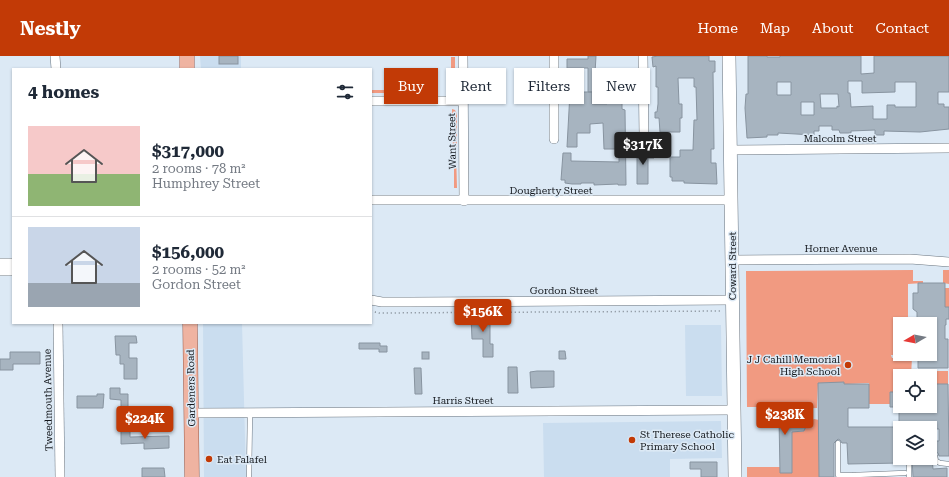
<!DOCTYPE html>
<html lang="en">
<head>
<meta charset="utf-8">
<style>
	body { margin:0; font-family:"Roboto Serif",serif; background:#f6f6f7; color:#1f2937; height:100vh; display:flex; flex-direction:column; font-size:15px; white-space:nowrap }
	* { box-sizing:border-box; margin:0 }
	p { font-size:13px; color:#747a83 }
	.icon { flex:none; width:22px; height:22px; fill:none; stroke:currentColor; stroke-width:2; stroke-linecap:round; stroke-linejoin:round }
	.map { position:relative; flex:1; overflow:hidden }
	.drawer { position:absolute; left:12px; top:12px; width:360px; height:256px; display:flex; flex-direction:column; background:#fff; border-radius:0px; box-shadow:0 1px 3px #0004 }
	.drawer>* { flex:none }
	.guide { position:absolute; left:384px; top:12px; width:380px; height:36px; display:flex; gap:8px }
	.needle { width:26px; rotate:260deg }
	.tools { position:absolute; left:893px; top:261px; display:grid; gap:8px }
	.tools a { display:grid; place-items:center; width:44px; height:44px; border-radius:0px; background:#fff; box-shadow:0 1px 3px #0004; font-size:20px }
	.price { position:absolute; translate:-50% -34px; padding:0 9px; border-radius:4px; background:#c23a06; color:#fff; font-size:13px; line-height:26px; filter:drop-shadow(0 1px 2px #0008) }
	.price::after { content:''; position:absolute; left:50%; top:24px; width:12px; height:9px; margin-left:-6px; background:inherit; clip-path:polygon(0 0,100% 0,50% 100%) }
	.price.on { background:#222; color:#fff }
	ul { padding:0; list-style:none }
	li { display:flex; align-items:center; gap:12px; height:100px; padding:0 16px }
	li+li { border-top:1px solid #e0e1e3 }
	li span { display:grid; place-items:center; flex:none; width:112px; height:80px; border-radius:0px; color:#555 }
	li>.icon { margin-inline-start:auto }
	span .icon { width:48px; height:48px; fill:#fffc; stroke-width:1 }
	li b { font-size:17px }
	h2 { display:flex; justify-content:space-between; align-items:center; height:48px; padding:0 16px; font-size:17px }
	.chip { padding:0 14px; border-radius:0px; background:#fff; box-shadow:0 1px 3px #0004; font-size:14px; line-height:36px }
	.chip.on { background:#c23a06; color:#fff }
	header { display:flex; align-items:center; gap:24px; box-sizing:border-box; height:56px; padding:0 20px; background:#c23a06; color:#fff }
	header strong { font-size:19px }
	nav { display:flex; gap:22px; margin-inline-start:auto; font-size:14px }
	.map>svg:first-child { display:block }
	.built { fill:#caddef }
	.green { fill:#f19a81 }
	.building { fill:#a7b4c0; stroke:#8894a0; fill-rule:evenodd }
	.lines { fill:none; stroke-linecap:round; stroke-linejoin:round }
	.lane-casing { stroke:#69747f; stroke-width:5.5 }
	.street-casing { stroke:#69747f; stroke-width:10 }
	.secondary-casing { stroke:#69747f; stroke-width:14 }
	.primary-casing { stroke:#9a5b4a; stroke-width:15 }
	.path { stroke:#7d868e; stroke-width:1.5; stroke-dasharray:1 3; stroke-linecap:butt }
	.lane { stroke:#fff; stroke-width:4.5 }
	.street { stroke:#fff; stroke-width:9 }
	.secondary { stroke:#fff; stroke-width:13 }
	.primary { stroke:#efb3a1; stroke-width:14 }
	.poi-dot { fill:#c23a06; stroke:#dce9f5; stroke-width:1.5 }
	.labels { text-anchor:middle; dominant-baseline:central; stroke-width:3; stroke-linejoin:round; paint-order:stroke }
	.street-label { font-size:10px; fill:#12161b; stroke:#dce9f5 }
	.poi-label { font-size:10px; fill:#12161b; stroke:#dce9f5; text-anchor:start }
</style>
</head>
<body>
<header>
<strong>Nestly</strong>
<nav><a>Home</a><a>Map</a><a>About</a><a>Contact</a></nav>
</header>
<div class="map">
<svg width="949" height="421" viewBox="0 0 949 421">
	<rect width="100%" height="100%" fill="#dce9f5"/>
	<g class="built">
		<polygon points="200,0 241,0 241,13 201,13"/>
		<polygon points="203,267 242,267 246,421 204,421"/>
		<polygon points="685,269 721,269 722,340 686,340"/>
		<polygon points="721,365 722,402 670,403 670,421 544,421 543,367"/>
	</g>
	<g class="green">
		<rect x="451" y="1" width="4" height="32"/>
		<polygon points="371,34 392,34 391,37 371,37"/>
		<polygon points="452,53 455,54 457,58 457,93 453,94"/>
		<polygon points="454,97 456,97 457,132 454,132"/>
		<polygon points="913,214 913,225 923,225 923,227 908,228 908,265 911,265 911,268 900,268 900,298 913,299 891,299 892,302 912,302 911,320 900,320 900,336 890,336 890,348 869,348 869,327 848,328 848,348 844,348 844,327 818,327 817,352 795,353 812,362 804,368 803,366 797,366 798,376 804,375 806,370 805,369 814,363 819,364 819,421 747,421 747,411 787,411 787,417 792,417 791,361 793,361 792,353 785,353 784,351 747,351 746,215"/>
		<polygon points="943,214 949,214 949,228 943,227"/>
		<rect x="945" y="232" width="4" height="19"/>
		<polygon points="926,315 948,315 948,328 930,328 930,320 926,320"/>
	</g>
	<g class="building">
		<rect x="219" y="0" width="19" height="8"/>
		<polygon points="588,0 596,0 595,17 625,17 625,23 622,23 622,53 625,54 626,129 618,129 618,128 594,129 594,127 581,127 581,128 572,128 565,127 565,124 561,124 563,97 571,97 571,105 619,106 619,93 604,93 603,67 590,68 590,77 577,77 577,91 567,91 570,36 592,36 592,48 607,48 606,36 588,36 588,12 567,12 567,3 588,3"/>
		<polygon points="658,0 709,0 709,5 715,5 715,16 713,16 714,93 711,93 711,107 716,107 717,128 684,127 684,125 672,125 672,121 670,121 670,101 680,101 680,94 693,94 694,64 697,64 696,31 694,31 694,22 678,22 679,48 682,48 682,62 680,62 680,76 660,76 659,62 655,62 655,56 657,56 658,48 658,31 656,31 656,10 653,11 652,1"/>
		<path d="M748 0H767V1H780V0H861V18L874 17V0H949V36H938V48H944V51H949V73L920 76 884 75V79H875V74L851 75V77H840L839 74H832V70H819V75H814V79L778 77V79H767V81L747 82 745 52 746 38H748ZM848 25H862V37L895 36V26H916V51H895V49H887V63H873V50L851 51 850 37H848ZM777 26H791V39H777ZM820 38H838L839 51 837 50V52H821ZM801 46H814V59H801Z"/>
		<polygon points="637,95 654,95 654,102 648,102 648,128 637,128"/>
		<polygon points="918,227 945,227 945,251 949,251 949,263 946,263 946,269 945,269 945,283 948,283 948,312 918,312 918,298 930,298 930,268 917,268 917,256 913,253 913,237 918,237"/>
		<polygon points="490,259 490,288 493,288 493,301 483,301 483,283 472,283 471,260"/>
		<polygon points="115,280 136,280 137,287 129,287 129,302 137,302 137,323 124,323 124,308 120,308 120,299 116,299"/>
		<polygon points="359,287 380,287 380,290 387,290 387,296 379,296 379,293 359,293"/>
		<polygon points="559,295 565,295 566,303 559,303"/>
		<polygon points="10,296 40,296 40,308 13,308 13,314 0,314 0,303 10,303"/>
		<rect x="422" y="296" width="7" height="7"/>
		<polygon points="508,311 517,311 518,337 508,337"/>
		<polygon points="414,312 421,312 422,338 415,338"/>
		<polygon points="537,315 554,315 554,331 531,332 530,316"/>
		<polygon points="844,326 844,328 869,328 869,352 848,352 848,371 899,371 899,351 890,351 890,336 900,336 900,350 930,350 930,328 948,328 949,400 939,400 938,397 935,396 930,400 930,385 939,385 939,373 900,372 900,407 848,408 847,387 842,387 840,384 838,383 834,387 834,421 819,421 818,327"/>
		<polygon points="110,332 120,332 120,338 128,338 128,352 121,352 121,344 110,343"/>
		<polygon points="97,338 104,338 103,352 77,352 77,340 97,340"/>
		<polygon points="792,353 793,366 803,366 806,370 804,375 792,376 792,417 780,417 779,362 764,362 763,354"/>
		<polygon points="121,372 130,372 130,381 169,380 169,392 144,393 144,387 121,388"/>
		<polygon points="912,402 932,402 933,413 947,412 947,421 913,421"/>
		<polygon points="690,406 717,406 717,421 701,421 701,413 690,413"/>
		<polygon points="142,412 164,412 165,421 142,421"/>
	</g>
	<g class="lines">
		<defs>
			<g id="lane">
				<polyline points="838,387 838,419 854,419"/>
				<polyline points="935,400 936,405 940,407 949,408"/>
				<polyline points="249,421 250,357"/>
				<polyline points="854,421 854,419 905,417"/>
				<polyline points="909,421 909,407"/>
			</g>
			<g id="street">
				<polyline points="55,0 56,13"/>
				<polyline points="463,0 464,145"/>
				<polyline points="554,0 554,83"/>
				<polyline points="643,0 644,81"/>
				<polyline points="371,45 463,45"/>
				<polyline points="731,94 949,92"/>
				<polyline points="371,144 732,144"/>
				<polyline points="732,204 910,203 949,206"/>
				<polyline points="0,207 13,207"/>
				<polyline points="0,215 13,215"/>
				<polyline points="371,244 382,246 410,246 733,244"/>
				<polyline points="58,267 60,421"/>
				<polyline points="191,357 734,354"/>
			</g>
			<polyline id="secondary" points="729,0 735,421"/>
			<g id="primary">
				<polyline points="187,0 187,13"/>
				<polyline points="190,267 192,421"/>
			</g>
		</defs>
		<use href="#lane" class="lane-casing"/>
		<use href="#street" class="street-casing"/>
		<use href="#secondary" class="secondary-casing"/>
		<use href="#primary" class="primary-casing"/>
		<polyline class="path" points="371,255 379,257 722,255"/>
		<use href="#lane" class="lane"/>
		<use href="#street" class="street"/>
		<use href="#secondary" class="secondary"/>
		<use href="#primary" class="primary"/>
	</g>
	<g class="poi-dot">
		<circle cx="848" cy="309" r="4"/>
		<circle cx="632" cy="384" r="4"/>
		<circle cx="209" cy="403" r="4"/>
	</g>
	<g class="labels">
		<g class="street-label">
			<text x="840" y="82">Malcolm Street</text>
			<text transform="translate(452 85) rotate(-91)">Want Street</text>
			<text x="551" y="134">Dougherty Street</text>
			<text x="841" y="192">Horner Avenue</text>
			<text transform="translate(732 210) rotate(-90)">Coward Street</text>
			<text x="564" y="234">Gordon Street</text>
			<text transform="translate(191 332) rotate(-91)">Gardeners Road</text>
			<text transform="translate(48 344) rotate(-91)">Tweedmouth Avenue</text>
			<text x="463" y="344">Harris Street</text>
		</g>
		<g class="poi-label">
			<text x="840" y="303" text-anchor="end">J J Cahill Memorial<tspan x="840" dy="12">High School</tspan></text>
			<text x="640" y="378">St Therese Catholic<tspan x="640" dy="12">Primary School</tspan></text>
			<text x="217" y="403">Eat Falafel</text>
		</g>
	</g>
</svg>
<div class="tools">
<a><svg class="needle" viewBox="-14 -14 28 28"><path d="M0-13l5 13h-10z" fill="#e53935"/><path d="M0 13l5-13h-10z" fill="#747a83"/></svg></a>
<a><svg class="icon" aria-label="locate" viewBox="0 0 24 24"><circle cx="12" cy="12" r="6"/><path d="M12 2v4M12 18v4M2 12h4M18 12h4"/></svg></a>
<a><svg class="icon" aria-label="layers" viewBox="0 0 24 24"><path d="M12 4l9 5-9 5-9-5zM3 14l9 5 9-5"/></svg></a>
</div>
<b class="price on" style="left:643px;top:110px">$317K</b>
<b class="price" style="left:483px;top:277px">$156K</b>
<b class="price" style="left:785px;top:380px">$238K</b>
<b class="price" style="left:145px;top:384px">$224K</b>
<div class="guide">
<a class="chip on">Buy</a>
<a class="chip">Rent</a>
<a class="chip">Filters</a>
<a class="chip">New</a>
</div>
<section class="drawer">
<h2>4 homes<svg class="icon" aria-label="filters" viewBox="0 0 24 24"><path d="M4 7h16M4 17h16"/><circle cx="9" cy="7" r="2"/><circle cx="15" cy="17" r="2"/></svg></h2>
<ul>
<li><span style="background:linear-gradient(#f6c9c9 60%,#8fb573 0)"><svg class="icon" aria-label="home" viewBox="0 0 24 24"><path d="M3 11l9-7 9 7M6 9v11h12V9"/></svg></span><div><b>$317,000</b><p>2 rooms · 78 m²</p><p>Humphrey Street</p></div></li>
<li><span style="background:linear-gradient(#c9d6e8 70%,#9aa5b1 0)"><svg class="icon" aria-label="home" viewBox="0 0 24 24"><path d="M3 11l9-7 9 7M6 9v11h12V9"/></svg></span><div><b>$156,000</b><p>2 rooms · 52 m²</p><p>Gordon Street</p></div></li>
</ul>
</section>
</div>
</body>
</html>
